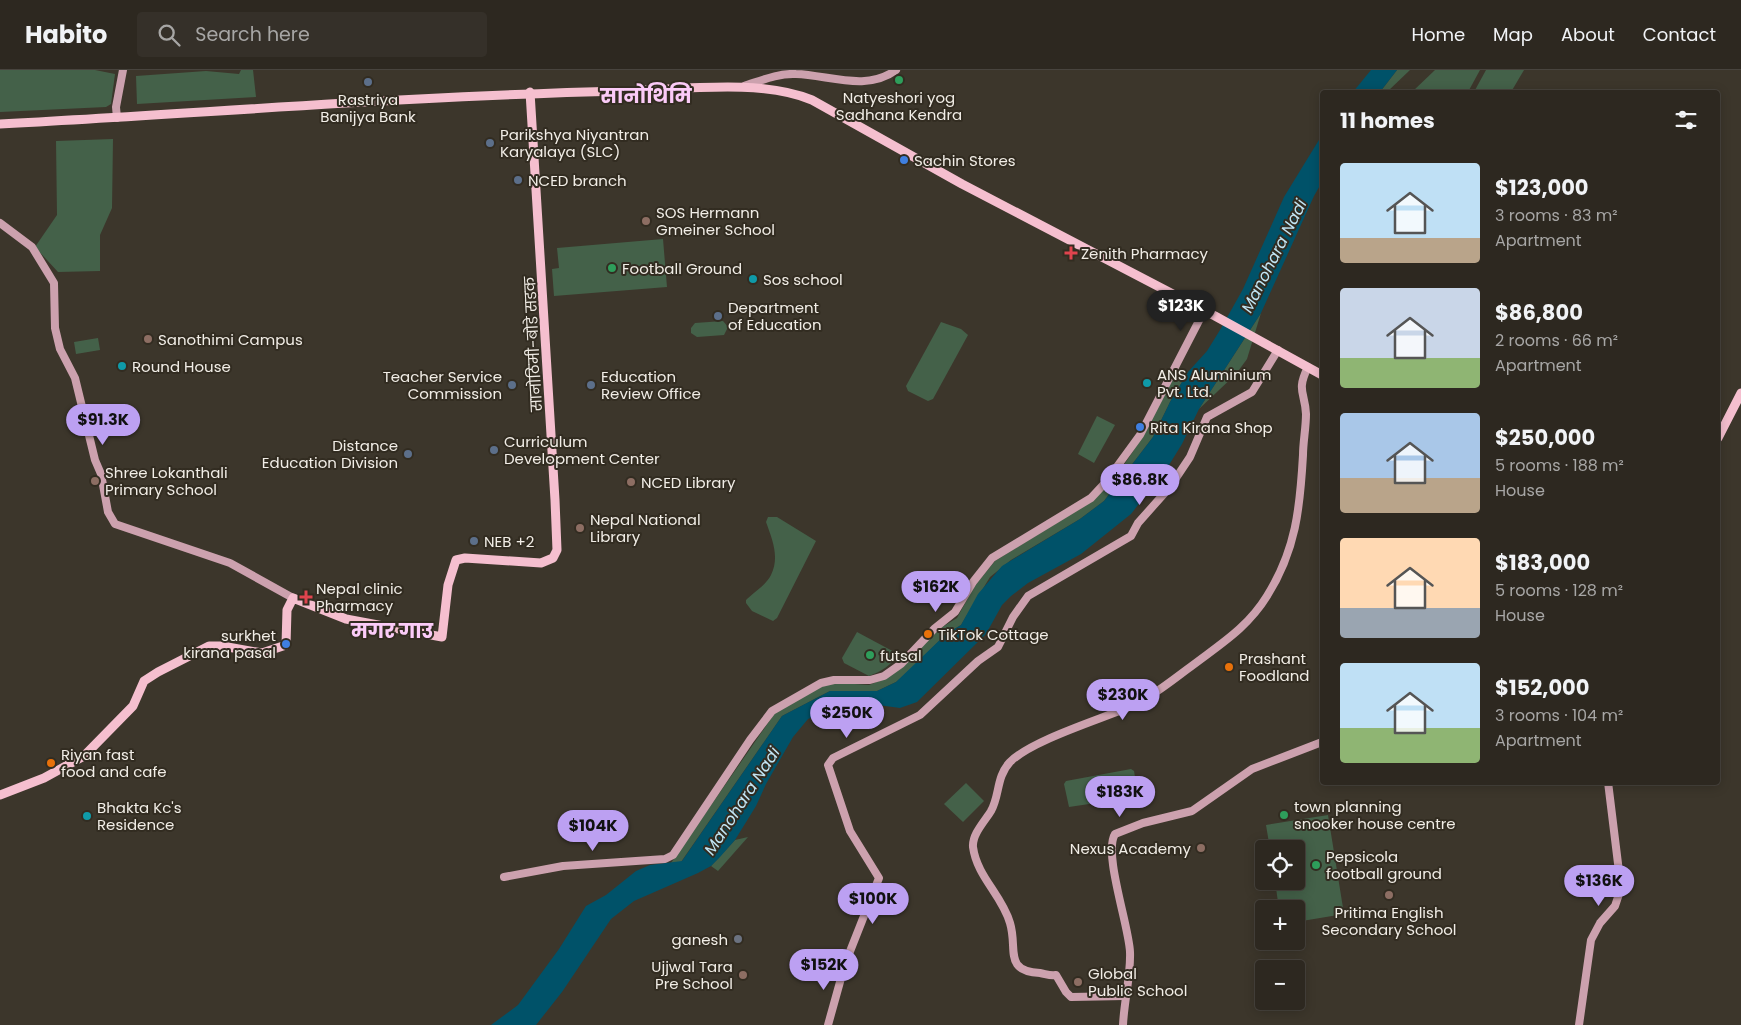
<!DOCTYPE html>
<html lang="en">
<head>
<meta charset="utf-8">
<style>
	body { margin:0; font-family:Poppins,"Noto Sans Devanagari",sans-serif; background:#353029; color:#f1f3f6; height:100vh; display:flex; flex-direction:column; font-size:19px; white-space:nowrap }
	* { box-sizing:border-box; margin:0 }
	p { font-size:16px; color:#a7a6a5 }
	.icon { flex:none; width:28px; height:28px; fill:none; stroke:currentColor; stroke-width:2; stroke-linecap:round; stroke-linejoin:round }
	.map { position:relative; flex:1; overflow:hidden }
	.details { position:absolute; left:1320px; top:20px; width:400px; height:695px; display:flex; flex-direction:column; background:#2d2820; border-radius:5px; box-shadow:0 2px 12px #0003,0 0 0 1px #48443e }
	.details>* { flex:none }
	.fabs { position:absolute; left:1255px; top:770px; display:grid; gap:10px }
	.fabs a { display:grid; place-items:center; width:50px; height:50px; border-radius:5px; background:#2d2820; box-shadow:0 2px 12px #0003,0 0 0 1px #48443e; font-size:25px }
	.price { position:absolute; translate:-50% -42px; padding:0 11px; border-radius:18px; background:#bca0f2; color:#111; font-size:16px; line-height:32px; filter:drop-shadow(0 1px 2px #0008) }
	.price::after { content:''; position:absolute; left:50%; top:30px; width:15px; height:11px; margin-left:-8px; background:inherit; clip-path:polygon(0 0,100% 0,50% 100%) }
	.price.current { background:#222; color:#fff }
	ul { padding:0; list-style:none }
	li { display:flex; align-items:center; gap:15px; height:125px; padding:0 20px }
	li span { display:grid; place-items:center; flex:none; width:140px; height:100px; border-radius:5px; color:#555 }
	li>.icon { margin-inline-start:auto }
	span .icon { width:60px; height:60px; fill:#fffc; stroke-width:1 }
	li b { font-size:21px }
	h2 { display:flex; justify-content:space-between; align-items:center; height:60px; padding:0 20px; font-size:21px }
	header { display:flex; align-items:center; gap:30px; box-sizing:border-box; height:70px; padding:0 25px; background:#2d2820; border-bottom:1px solid #48443e }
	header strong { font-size:24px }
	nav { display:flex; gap:28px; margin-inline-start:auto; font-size:18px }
	.search { width:350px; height:45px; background:#353029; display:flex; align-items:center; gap:12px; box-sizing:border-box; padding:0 18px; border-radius:5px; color:#a7a6a5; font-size:19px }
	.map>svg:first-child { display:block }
	.green { fill:#446149 }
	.water { fill:#005269 }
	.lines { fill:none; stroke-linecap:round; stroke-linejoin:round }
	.secondary { stroke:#cca1ae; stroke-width:8 }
	.primary { stroke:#f5bfcf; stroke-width:9 }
	.leisure-dot { fill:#2e9e5b; stroke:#322c21; stroke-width:2 }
	.service-dot { fill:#5c6f8a; stroke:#322c21; stroke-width:2 }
	.shop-dot { fill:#3f7fe0; stroke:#322c21; stroke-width:2 }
	.education-dot { fill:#8d6e63; stroke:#322c21; stroke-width:2 }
	.health-dot { fill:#e0444e; stroke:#322c21; stroke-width:2 }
	.culture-dot { fill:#0f9aa8; stroke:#322c21; stroke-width:2 }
	.food-dot { fill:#e8710a; stroke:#322c21; stroke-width:2 }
	.worship-dot { fill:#6b7280; stroke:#322c21; stroke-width:2 }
	.labels { text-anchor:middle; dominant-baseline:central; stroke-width:4; stroke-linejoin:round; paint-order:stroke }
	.poi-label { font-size:15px; fill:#f1ede6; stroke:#322c21; text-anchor:start }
	.street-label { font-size:15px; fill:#f1ede6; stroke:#322c21 }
	.water-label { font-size:16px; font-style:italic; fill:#c2e6f5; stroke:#322c21 }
	.district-label { font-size:20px; font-weight:bold; fill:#fbcbf8; stroke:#322c21 }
</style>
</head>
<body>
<header>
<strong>Habito</strong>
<div class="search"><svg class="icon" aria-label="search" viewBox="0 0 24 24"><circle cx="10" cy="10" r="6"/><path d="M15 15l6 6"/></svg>Search here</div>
<nav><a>Home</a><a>Map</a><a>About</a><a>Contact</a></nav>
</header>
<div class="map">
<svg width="1741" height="955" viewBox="0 0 1741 955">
	<rect width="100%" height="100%" fill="#3c362b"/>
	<g class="green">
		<polygon points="0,0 95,0 115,4 111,34 106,37 0,42"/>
		<polygon points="241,0 253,0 256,27 137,34 136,6 206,1 239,4"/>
		<polygon points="1397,0 1410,0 1387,22 1380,22"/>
		<polygon points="1435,0 1480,0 1468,22 1412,22"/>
		<polygon points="1486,0 1524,0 1511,22 1474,22"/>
		<polygon points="113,69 112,138 100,165 100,201 58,202 35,177 57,145 56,71"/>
		<polygon points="663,169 667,217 554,226 552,199 559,198 557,178"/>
		<polygon points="1261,243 1247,289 1236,304 1199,339"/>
		<polygon points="723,251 728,257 724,265 697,267 691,263 691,258 695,253"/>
		<polygon points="941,252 961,259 968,265 933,329 928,331 908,321 906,316"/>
		<polygon points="98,268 100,280 76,284 74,272"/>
		<path d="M1188 302 1170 332 1153 367 1104 431 1080 449 1011 490 990 507 961 555 946 564 910 600 896 612 877 621H830L782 646 681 792 671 793 775 643 823 615 841 613 869 615 884 609 902 597 939 559 957 548 974 517 995 491 1089 433C1129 400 1151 350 1175 305Z"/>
		<polygon points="1097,346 1115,355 1094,393 1078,384"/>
		<path d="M768 447H777L816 471 777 548 773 551 752 541 746 533V530C753 523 767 514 771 505 780 487 772 469 766 452Z"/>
		<path d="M857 562 898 584C892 595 880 602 869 606L844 593 842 588Z"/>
		<polygon points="1131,699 1134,701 1138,724 1136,727 1069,737 1064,714 1066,711"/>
		<polygon points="966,713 984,731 963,752 944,734"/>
		<polygon points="1328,745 1344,844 1296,852 1296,839 1279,839 1275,811 1296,811 1296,779 1270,779 1266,755"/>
		<polygon points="748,767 718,801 711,796 735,770"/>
	</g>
	<g class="water">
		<polygon points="1371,0 1397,0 1380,22 1353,22"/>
		<polygon points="1322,65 1322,112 1314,126 1261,243 1199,339 1182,374 1169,395 1131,444 1081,484 1028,513 1011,526 1002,535 986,564 917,632 900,638 878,635 831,639 808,649 793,667 766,714 756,736 735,770 720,787 711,796 698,803 634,831 611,849 562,922 536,955 491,955 518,935 559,879 586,836 606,825 636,801 650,795 682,791 782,646 830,621 877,621 896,612 946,564 961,555 978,524 1002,496 1080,449 1104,431 1153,367 1170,332 1188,302 1207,281 1220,260 1243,219 1284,127"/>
	</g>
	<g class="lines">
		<g class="secondary">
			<path d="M744 16C760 11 778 3 796 4 829 5 866 22 896 0"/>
			<polyline points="117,48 116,37 123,0"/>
			<polyline points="0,153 32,177 54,213 55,258 60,279 75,308 95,390 101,404 108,442 115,454 230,493 293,528"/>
			<polyline points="504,807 563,796 665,789 673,785 750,670 772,641 821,613 834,610 870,610 884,606 901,594 935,558 955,542 973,512 992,488 1091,428 1105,413 1140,365 1204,241"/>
			<path d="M1124 926 1071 927 1066 922 1056 905C1050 906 1046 904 1040 903 1003 901 1018 879 1010 853 1002 825 977 807 973 777 972 764 985 751 991 741 1000 725 996 707 1010 692 1031 671 1095 651 1124 639 1150 629 1171 611 1193 595 1222 573 1248 557 1267 526 1296 480 1300 438 1303 385 1303 372 1306 358 1306 344 1305 322 1296 321 1308 297"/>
			<polyline points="828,955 845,894 879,808 850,761 828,695 833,688 920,645 978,591 998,577 1013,547 1028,526 1131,466 1138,453 1170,417 1190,387 1207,347 1252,322 1278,280"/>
			<path d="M1123 955C1124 932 1131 904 1130 882 1129 856 1103 783 1115 764L1143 753 1192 741 1252 699 1322 672"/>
			<polyline points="1579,955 1591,870 1600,853 1615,836 1621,818 1608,712"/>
		</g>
		<g class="primary">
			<path d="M0 54C207 43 414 26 622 21 679 20 760 8 812 30L962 114 1215 246 1322 305"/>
			<polyline points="1718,368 1741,323"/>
			<polyline points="0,725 44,708 84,686 133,636 144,611 158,602 209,576 222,576 262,583 286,575 287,540 293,528 346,549 442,567 448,515 456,490 465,488 541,493 553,488 557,480 555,430 530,22"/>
		</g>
	</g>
	<g class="leisure-dot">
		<circle cx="899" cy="10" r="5"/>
		<circle cx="612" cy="198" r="5"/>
		<circle cx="870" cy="585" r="5"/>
		<circle cx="1284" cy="745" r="5"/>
		<circle cx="1316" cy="795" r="5"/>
	</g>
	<g class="service-dot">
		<circle cx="368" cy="12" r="5"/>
		<circle cx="490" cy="73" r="5"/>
		<circle cx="518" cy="110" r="5"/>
		<circle cx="718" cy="246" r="5"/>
		<circle cx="512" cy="315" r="5"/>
		<circle cx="591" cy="315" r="5"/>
		<circle cx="494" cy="380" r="5"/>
		<circle cx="408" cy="384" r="5"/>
		<circle cx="474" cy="471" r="5"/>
	</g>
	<g class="shop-dot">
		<circle cx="904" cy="90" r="5"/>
		<circle cx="1140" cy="357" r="5"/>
		<circle cx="286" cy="574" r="5"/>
	</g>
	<g class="education-dot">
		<circle cx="646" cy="151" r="5"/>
		<circle cx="148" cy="269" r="5"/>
		<circle cx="95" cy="411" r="5"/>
		<circle cx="631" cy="412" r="5"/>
		<circle cx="580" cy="458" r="5"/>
		<circle cx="1201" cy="778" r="5"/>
		<circle cx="1389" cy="825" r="5"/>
		<circle cx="743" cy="905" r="5"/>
		<circle cx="1078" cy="912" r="5"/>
	</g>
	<g class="health-dot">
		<path d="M1068.5 175.5h5v5h5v5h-5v5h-5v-5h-5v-5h5z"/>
		<path d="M303.5 519.5h5v5h5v5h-5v5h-5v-5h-5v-5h5z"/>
	</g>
	<g class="culture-dot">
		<circle cx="753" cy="209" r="5"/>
		<circle cx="122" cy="296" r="5"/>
		<circle cx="1147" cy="313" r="5"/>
		<circle cx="87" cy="746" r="5"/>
	</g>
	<g class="food-dot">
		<circle cx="928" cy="564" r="5"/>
		<circle cx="1229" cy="597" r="5"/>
		<circle cx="51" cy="693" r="5"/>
	</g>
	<circle class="worship-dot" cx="738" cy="869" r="5"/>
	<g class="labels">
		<g class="poi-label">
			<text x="899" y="27" text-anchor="middle">Natyeshori yog<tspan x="899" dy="17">Sadhana Kendra</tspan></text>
			<text x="368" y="29" text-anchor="middle">Rastriya<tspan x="368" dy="17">Banijya Bank</tspan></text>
			<text x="500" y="64">Parikshya Niyantran<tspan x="500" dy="17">Karyalaya (SLC)</tspan></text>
			<text x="914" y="90">Sachin Stores</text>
			<text x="528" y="110">NCED branch</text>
			<text x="656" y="142">SOS Hermann<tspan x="656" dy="17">Gmeiner School</tspan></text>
			<text x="1081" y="183">Zenith Pharmacy</text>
			<text x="622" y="198">Football Ground</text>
			<text x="763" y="209">Sos school</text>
			<text x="728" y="237">Department<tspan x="728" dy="17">of Education</tspan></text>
			<text x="158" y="269">Sanothimi Campus</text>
			<text x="132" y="296">Round House</text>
			<text x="1157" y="304">ANS Aluminium<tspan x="1157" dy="17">Pvt. Ltd.</tspan></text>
			<text x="502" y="306" text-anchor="end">Teacher Service<tspan x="502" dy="17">Commission</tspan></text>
			<text x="601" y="306">Education<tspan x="601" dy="17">Review Office</tspan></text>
			<text x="1150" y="357">Rita Kirana Shop</text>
			<text x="504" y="371">Curriculum<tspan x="504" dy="17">Development Center</tspan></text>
			<text x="398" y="375" text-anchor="end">Distance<tspan x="398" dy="17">Education Division</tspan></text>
			<text x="105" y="402">Shree Lokanthali<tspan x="105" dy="17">Primary School</tspan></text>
			<text x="641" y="412">NCED Library</text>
			<text x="590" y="449">Nepal National<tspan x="590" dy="17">Library</tspan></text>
			<text x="484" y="471">NEB +2</text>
			<text x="316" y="518">Nepal clinic<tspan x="316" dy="17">Pharmacy</tspan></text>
			<text x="938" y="564">TikTok Cottage</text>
			<text x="276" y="565" text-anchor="end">surkhet<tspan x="276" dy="17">kirana pasal</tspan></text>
			<text x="880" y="585">futsal</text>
			<text x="1239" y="588">Prashant<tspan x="1239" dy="17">Foodland</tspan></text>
			<text x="61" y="684">Riyan fast<tspan x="61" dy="17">food and cafe</tspan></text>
			<text x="1294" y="736">town planning<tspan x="1294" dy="17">snooker house centre</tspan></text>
			<text x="97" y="737">Bhakta Kc's<tspan x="97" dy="17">Residence</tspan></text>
			<text x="1191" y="778" text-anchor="end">Nexus Academy</text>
			<text x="1326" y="786">Pepsicola<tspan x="1326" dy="17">football ground</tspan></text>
			<text x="1389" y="842" text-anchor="middle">Pritima English<tspan x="1389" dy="17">Secondary School</tspan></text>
			<text x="728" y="869" text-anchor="end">ganesh</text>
			<text x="733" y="896" text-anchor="end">Ujjwal Tara<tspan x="733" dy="17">Pre School</tspan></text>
			<text x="1088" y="903">Global<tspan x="1088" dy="17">Public School</tspan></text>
		</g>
		<g class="street-label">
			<text transform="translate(533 274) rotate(-93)">सानोठिमी-बोडे सडक</text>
		</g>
		<g class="water-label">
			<text transform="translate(1274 186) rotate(-63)">Manohara Nadi</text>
			<text transform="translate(742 731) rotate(-57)">Manohara Nadi</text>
		</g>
		<g class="district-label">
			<text x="646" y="26">सानोथिमि</text>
			<text x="392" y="561">मगर गाउ</text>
		</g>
	</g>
</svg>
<div class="fabs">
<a><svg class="icon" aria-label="locate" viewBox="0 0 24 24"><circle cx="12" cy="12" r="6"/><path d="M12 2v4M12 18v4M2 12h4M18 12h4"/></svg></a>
<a>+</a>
<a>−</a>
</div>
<b class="price current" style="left:1181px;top:262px">$123K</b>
<b class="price" style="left:103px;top:376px">$91.3K</b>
<b class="price" style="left:1140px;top:436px">$86.8K</b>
<b class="price" style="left:936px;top:543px">$162K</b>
<b class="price" style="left:1123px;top:651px">$230K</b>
<b class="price" style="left:847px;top:669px">$250K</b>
<b class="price" style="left:1120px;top:748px">$183K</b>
<b class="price" style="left:593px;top:782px">$104K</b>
<b class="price" style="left:1599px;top:837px">$136K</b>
<b class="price" style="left:873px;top:855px">$100K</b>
<b class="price" style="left:824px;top:921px">$152K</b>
<section class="details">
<h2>11 homes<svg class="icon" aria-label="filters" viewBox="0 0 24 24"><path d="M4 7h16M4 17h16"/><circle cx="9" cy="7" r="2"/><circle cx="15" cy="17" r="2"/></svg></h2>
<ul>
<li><span style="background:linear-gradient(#bfe0f5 75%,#b9a48a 0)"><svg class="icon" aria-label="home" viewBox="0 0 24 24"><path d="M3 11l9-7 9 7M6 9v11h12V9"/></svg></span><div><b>$123,000</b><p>3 rooms · 83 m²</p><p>Apartment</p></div></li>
<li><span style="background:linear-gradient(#c9d6e8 70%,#8fb573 0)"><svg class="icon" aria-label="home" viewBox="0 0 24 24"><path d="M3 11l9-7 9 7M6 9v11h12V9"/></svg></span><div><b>$86,800</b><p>2 rooms · 66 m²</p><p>Apartment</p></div></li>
<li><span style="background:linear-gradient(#a9c7e8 65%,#b9a48a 0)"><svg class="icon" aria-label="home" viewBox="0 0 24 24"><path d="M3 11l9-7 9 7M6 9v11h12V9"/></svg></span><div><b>$250,000</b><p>5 rooms · 188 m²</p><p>House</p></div></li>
<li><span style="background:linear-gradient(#ffd9b3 70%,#9aa5b1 0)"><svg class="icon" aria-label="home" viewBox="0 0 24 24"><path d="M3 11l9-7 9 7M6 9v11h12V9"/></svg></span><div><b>$183,000</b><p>5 rooms · 128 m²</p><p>House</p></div></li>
<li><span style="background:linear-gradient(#bfe0f5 65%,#8fb573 0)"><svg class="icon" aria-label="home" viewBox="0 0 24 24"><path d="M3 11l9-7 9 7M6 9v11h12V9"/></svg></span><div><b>$152,000</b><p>3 rooms · 104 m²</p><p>Apartment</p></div></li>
</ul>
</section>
</div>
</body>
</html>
